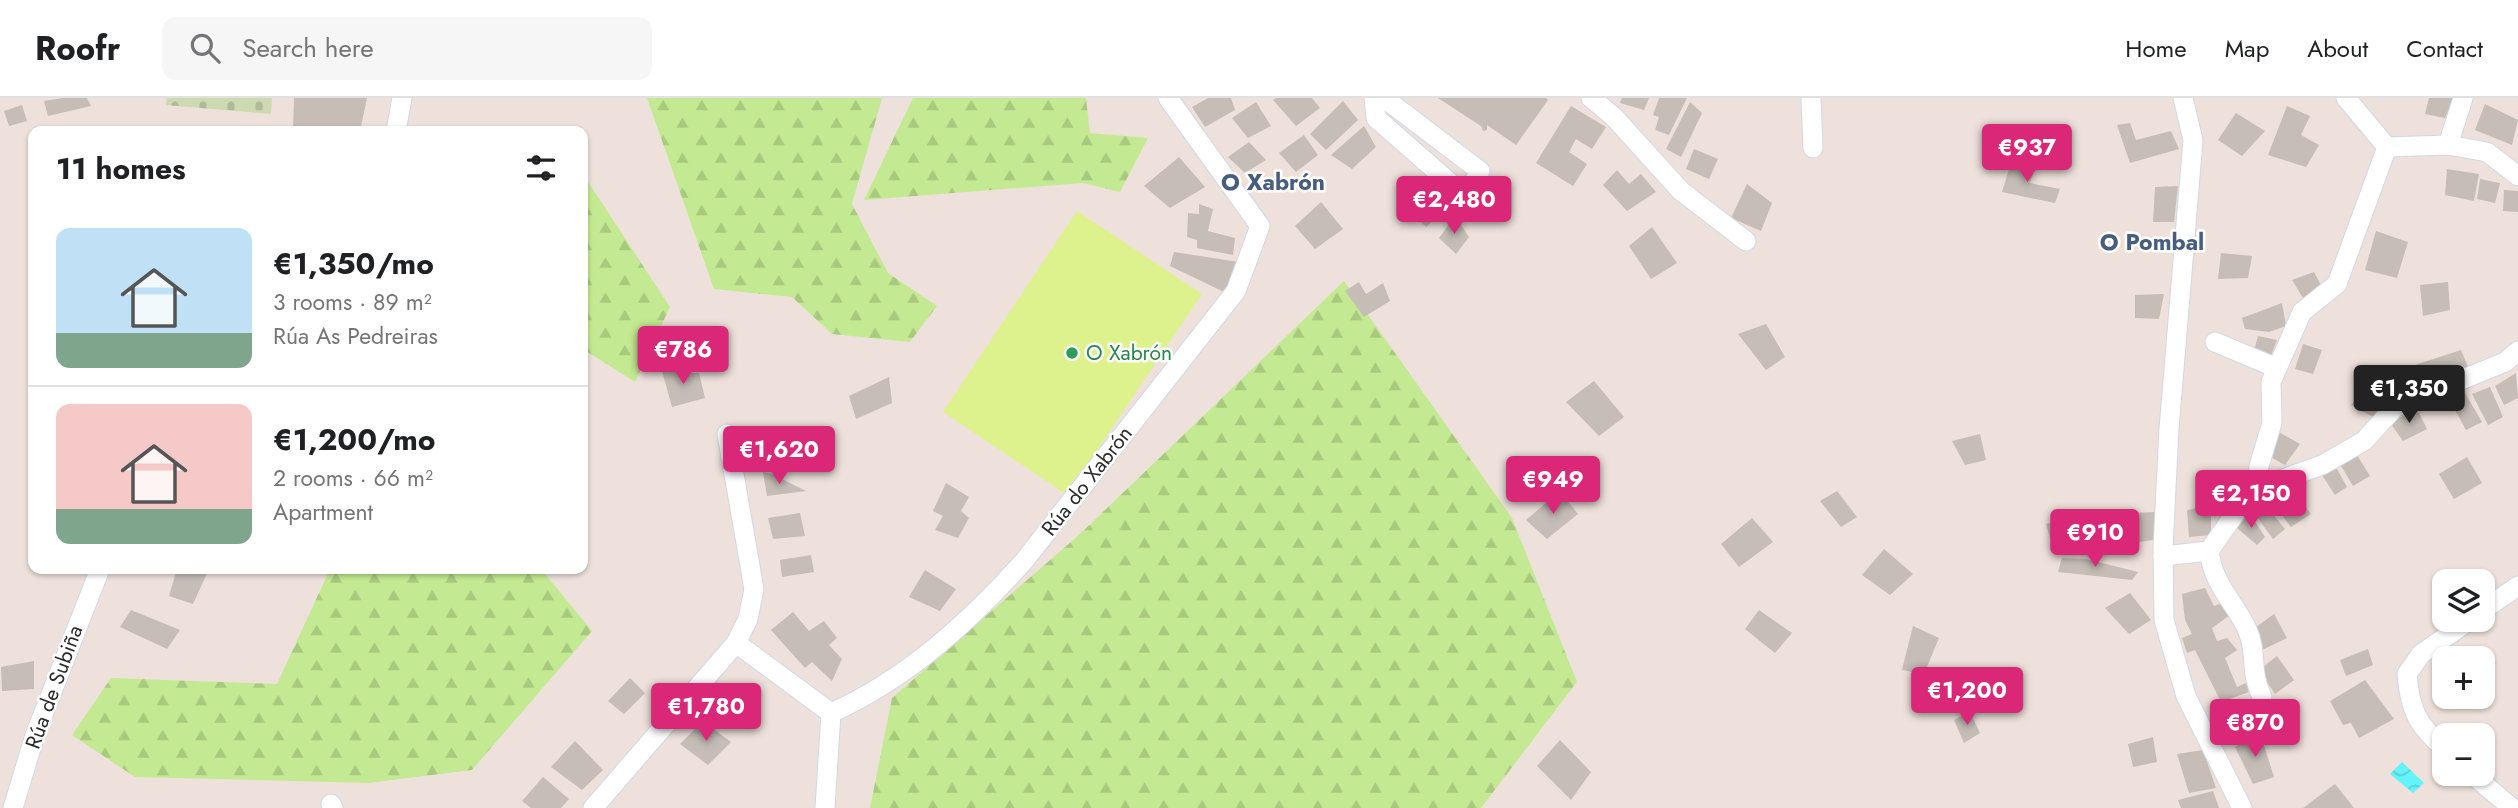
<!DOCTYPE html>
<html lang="en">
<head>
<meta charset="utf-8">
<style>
	body { margin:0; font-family:Jost,sans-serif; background:#f6f6f6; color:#202124; height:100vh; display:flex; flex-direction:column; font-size:26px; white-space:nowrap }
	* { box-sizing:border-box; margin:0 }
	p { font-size:23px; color:#757577 }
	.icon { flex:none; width:38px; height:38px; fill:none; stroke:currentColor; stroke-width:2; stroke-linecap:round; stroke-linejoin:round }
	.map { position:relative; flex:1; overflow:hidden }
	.panel { position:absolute; left:28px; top:28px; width:560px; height:448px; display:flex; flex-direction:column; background:#fff; border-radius:14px; box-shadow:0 2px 5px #0004 }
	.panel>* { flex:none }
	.controls { position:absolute; left:2432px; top:471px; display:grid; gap:14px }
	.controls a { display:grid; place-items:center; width:63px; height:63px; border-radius:14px; background:#fff; box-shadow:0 2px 5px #0004; font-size:35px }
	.price { position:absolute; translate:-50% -60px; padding:0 16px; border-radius:7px; background:#db2777; color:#fff; font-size:23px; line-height:46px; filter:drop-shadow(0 2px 4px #0008) }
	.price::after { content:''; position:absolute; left:50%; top:42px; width:21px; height:16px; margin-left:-10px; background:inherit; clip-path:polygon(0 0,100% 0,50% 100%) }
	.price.current { background:#222; color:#fff }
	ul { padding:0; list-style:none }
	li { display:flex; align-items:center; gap:21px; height:175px; padding:0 28px }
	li+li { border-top:2px solid #e0e0e0 }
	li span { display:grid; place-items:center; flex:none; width:196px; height:140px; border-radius:14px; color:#555 }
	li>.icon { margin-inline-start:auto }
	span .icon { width:84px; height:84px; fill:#fffc; stroke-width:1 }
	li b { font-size:30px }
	h2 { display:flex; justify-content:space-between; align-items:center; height:84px; padding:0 28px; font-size:30px }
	header { display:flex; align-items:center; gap:42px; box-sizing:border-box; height:98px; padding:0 35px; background:#fff; border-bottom:2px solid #e0e0e0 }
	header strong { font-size:33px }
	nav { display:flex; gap:38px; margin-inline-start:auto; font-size:24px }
	.search { width:490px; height:63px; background:#f6f6f6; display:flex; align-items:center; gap:18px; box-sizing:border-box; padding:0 24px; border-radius:14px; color:#757577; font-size:26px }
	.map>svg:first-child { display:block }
	.forest { fill:url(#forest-firs) }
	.cemetery { fill:url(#cemetery-stones) }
	.pitch { fill:#ddf28c }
	.water { fill:url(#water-waves) }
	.building { fill:#c5bdb6 }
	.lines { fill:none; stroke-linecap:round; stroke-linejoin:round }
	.street-casing { stroke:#d0d8e5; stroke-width:21 }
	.street { stroke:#fff; stroke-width:19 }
	.leisure-dot { fill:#2e9e5b; stroke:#fff; stroke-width:2.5 }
	.labels { text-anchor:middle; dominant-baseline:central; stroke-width:5; stroke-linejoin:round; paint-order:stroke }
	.leisure-label { font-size:21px; fill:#27864d; stroke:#fff; text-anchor:start }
	.street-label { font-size:21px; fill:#2a2a2a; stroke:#fff }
	.neighbourhood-label { font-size:23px; font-weight:bold; fill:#465d7f; stroke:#fff }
</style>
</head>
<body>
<header>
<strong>Roofr</strong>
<div class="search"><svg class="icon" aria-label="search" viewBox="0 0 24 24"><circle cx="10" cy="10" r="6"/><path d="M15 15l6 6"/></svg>Search here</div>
<nav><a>Home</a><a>Map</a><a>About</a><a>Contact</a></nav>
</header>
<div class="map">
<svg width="2518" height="710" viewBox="0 0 2518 710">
	<defs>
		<pattern id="forest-firs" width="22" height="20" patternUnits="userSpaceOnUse" patternTransform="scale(1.75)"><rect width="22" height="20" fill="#c3ea92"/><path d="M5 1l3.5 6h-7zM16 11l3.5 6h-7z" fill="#a8c97e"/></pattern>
		<pattern id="cemetery-stones" width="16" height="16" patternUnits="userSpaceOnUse" patternTransform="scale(1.75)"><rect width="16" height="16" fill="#cdd9b0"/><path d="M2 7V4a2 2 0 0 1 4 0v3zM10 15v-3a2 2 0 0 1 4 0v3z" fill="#b0ba98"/></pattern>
		<pattern id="water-waves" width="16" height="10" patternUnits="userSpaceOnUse" patternTransform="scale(1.75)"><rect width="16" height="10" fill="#63f3fa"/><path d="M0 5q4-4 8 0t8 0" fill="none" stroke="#56d0d6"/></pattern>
	</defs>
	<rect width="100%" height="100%" fill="#eee1db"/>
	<g class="forest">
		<polygon points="647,0 882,0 852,106 888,175 937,208 910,244 832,236 792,199 714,191"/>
		<polygon points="913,0 1086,0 1090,35 1148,40 1120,94 1083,85 864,102"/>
		<polygon points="583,76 670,209 635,284 583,251"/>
		<polygon points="1344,183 1512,420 1577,584 1481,710 870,710 892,600 1080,436"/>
		<polygon points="330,471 541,471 592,533 472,672 368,685 135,679 72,637 111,580 277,586"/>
	</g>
	<polygon class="cemetery" points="167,0 272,0 271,16 166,7"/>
	<polygon class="pitch" points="1077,113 1202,196 1067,397 943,314"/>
	<polygon class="water" points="2402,664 2424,685 2413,695 2390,676"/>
	<g class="building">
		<polygon points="63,0 87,0 91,8 48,18 44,3"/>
		<polygon points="294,0 367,0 360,33 293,33"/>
		<polygon points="1208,0 1231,0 1235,12 1205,29 1192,9"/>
		<polygon points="1276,0 1312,0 1320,10 1296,28 1273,2"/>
		<polygon points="1438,0 1546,0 1548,2 1516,47 1487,27 1487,32 1483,33 1481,28"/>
		<polygon points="1622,0 1649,0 1644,12 1620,5"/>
		<polygon points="1659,0 1687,0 1669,37 1655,32 1659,19 1653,17"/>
		<polygon points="2429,0 2454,0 2445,20 2425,16"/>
		<polygon points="1343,3 1358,22 1326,52 1310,36"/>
		<polygon points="1256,4 1271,28 1248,40 1232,20"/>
		<polygon points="1690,4 1702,15 1681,59 1666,51"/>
		<polygon points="2485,6 2518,22 2512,47 2475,32"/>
		<polygon points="22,7 27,23 9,28 4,13"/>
		<polygon points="1571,8 1606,29 1592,51 1576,41 1569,54 1587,66 1573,88 1536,65"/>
		<polygon points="2287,8 2310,18 2301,37 2319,47 2306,69 2268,57"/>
		<polygon points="2236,15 2265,33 2242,58 2218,42"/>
		<polygon points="2130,25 2136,42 2171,33 2179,51 2130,65 2117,27"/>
		<polygon points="1364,28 1376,49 1352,71 1331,57"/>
		<polygon points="1304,37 1318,57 1296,74 1279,55"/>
		<polygon points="1249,44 1266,62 1245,75 1228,59"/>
		<polygon points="1694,51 1718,61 1709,81 1686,71"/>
		<polygon points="1179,59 1205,89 1170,110 1144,88"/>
		<polygon points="2012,61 2035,70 2030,85 2060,91 2055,105 2002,94"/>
		<polygon points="2447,71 2479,76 2474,103 2445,97"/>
		<polygon points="1617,72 1629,86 1641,76 1656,94 1627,113 1603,87"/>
		<polygon points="2480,81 2500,85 2495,105 2477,101"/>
		<polygon points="1747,86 1772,105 1761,133 1731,120"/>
		<polygon points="1423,88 1446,111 1426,129 1405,108"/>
		<polygon points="2178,88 2174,124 2153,124 2155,89"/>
		<polygon points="2504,92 2518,93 2518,114 2503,113"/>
		<polygon points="1321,104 1343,131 1315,151 1295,128"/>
		<polygon points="1199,106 1213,111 1208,133 1235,140 1233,157 1197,150 1197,142 1187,139 1188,115 1199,116"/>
		<polygon points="1455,118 1469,139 1456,156 1439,140"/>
		<polygon points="1652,129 1677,165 1651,181 1629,148"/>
		<polygon points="2376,133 2408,144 2397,180 2365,172"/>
		<polygon points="1174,154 1239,164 1224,194 1170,168"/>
		<polygon points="2221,155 2252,158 2248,180 2218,181"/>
		<polygon points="2314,174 2323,191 2303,200 2292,182"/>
		<polygon points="1359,184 1366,196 1383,185 1390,203 1364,219 1345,193"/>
		<polygon points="2448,184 2450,212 2423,218 2420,187"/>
		<polygon points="2164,196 2159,221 2135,220 2135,197"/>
		<polygon points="2282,205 2286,228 2269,234 2245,231 2242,220"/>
		<polygon points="1766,226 1785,259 1766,272 1738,236"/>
		<polygon points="2258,238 2277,242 2270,260 2253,256"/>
		<polygon points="2303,246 2322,252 2313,276 2295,271"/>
		<polygon points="2461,252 2469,271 2422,287 2415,267"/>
		<polygon points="687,266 690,275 699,275 705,300 672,309 662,273"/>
		<polygon points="2516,275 2518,300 2504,307 2495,288"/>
		<polygon points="889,279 892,305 856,321 849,298"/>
		<polygon points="1594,283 1624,319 1599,338 1566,304"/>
		<polygon points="2367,289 2386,305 2373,319 2351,307"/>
		<polygon points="2490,289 2503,319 2488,327 2472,296"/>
		<polygon points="2465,295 2482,324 2466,332 2449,301"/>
		<polygon points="2416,309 2427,331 2403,343 2391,326"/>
		<polygon points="2277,333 2300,346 2285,367 2267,357"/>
		<polygon points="1980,336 1986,362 1965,367 1952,343"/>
		<polygon points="2357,357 2370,378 2353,388 2340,366"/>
		<polygon points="2467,359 2482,385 2454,401 2439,376"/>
		<polygon points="2337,371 2347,389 2335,397 2322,377"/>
		<polygon points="763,374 772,376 806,393 767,398"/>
		<polygon points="946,385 969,399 961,413 969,420 958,440 935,432 943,418 933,413"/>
		<polygon points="2293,392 2311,416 2291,429 2272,404"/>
		<polygon points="1560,393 1578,416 1547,441 1526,422"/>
		<polygon points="1837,393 1857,419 1841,429 1820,403"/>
		<polygon points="2265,407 2285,431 2273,441 2254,415"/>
		<polygon points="2211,408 2211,437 2189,439 2187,412"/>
		<polygon points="2156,414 2153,442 2132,445 2130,415"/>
		<polygon points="800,415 805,438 773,441 768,420"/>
		<polygon points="2250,416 2265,439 2257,447 2236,429"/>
		<polygon points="2076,417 2083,437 2069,441 2071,450 2053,449 2046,426"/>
		<polygon points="1752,420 1773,444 1739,469 1721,446"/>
		<polygon points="1884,451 1913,476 1890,497 1862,477"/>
		<polygon points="811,457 814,474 782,479 780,462"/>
		<polygon points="2062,460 2086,461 2138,474 2132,482 2058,474"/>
		<polygon points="177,471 209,471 193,506 169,498"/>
		<polygon points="925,472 956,491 940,513 909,499"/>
		<polygon points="2205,490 2214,508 2220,506 2230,517 2212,530 2217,543 2227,540 2237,552 2225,560 2237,589 2246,585 2249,594 2221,604 2195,552 2187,555 2182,540 2192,536 2185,522 2182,496"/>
		<polygon points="2130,495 2151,522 2129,536 2105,510"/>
		<polygon points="131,512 180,532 167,551 120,529"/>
		<polygon points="1759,512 1792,535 1775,555 1745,531"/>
		<polygon points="793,514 809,533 824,523 837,540 829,547 842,561 832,583 812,564 805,570 771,532"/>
		<polygon points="2274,516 2287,540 2262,552 2252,532"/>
		<polygon points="1913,528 1939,540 1924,576 1902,572"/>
		<polygon points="2368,551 2373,567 2346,578 2340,562"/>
		<polygon points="2277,558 2294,582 2275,596 2259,572"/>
		<polygon points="34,563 34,591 2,593 1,569"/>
		<polygon points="630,580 645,595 624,616 608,603"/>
		<polygon points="2365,582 2394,621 2359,640 2351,625 2343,627 2330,603"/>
		<polygon points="1970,614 1980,635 1964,645 1954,622"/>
		<polygon points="2238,616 2247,634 2229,645 2216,625"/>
		<polygon points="703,623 731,644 708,667 680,646"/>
		<polygon points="2260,635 2274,679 2253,686 2235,649"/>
		<polygon points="2153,639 2157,664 2133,669 2128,646"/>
		<polygon points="1560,642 1591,674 1571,702 1537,668"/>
		<polygon points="575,643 603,672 582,692 551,669"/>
		<polygon points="2203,652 2216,690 2189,695 2177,656"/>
		<polygon points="543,679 569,701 561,710 531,710 522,703"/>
		<polygon points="2335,686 2354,710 2303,710"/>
		<polygon points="2213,693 2219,710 2181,710 2178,702"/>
	</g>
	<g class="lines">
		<defs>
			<g id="street">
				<polyline points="1374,0 1376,20 1458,92 1469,93 1480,73 1384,0"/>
				<polyline points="1591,0 1614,19 1681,93 1746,143"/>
				<polyline points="1811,0 1813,50"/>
				<polyline points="2183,0 2193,42 2169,331 2163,449 2164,522 2186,598 2242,710"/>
				<polyline points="2346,0 2387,49"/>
				<polyline points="396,33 402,0"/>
				<polyline points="2448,47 2463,0"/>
				<polyline points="2387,49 2448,47 2487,54 2518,78"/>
				<polyline points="2215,244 2277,270"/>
				<polyline points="2256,397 2259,368 2272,325 2271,284 2302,214 2337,186 2387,49"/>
				<path d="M2209 453C2214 489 2233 501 2247 531 2258 555 2249 572 2262 599"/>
				<polyline points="2163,458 2209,453 2239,410 2272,385 2322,367 2364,343 2395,309 2505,264 2518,253"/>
				<polyline points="2483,512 2518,488"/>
				<polyline points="736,545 831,615"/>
				<path d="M831 615C907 581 968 525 1024 463L1236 193 1260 128 1168 0"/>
				<path d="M2445 651C2417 627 2410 612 2407 576L2421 556 2470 522"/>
				<polyline points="2472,676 2512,710"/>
				<polyline points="331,706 333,710"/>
				<polyline points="13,710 35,637 100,471"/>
				<polyline points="593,710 736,545 748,521 754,491 727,336"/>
				<polyline points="825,710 831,615"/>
			</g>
		</defs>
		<use href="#street" class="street-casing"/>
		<use href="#street" class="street"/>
	</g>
	<circle class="leisure-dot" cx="1072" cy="255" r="7"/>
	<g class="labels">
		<g class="leisure-label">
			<text x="1086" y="255">O Xabrón</text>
		</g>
		<g class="street-label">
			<text transform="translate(1087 383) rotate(-52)">Rúa do Xabrón</text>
			<text transform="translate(54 589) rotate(-70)">Rúa de Subiña</text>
		</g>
		<g class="neighbourhood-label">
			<text x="1273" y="84">O Xabrón</text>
			<text x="2152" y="144">O Pombal</text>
		</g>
	</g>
</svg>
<div class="controls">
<a><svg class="icon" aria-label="layers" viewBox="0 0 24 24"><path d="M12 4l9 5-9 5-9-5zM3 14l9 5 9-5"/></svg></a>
<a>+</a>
<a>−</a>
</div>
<b class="price" style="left:2027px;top:86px">€937</b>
<b class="price" style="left:1454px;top:138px">€2,480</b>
<b class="price" style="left:683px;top:288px">€786</b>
<b class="price current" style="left:2409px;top:327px">€1,350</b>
<b class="price" style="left:779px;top:388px">€1,620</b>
<b class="price" style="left:1553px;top:418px">€949</b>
<b class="price" style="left:2251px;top:432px">€2,150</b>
<b class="price" style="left:2095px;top:471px">€910</b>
<b class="price" style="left:1967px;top:629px">€1,200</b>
<b class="price" style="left:706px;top:645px">€1,780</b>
<b class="price" style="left:2255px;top:661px">€870</b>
<section class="panel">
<h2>11 homes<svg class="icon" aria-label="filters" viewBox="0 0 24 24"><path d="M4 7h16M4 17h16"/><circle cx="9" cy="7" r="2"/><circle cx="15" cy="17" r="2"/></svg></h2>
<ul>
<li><span style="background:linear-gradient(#bfe0f5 75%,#7fa58c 0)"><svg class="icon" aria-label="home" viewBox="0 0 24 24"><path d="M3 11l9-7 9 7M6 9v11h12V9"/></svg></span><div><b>€1,350/mo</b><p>3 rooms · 89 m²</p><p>Rúa As Pedreiras</p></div></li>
<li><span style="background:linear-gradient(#f6c9c9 75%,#7fa58c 0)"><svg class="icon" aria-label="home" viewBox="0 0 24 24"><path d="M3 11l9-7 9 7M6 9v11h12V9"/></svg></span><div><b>€1,200/mo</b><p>2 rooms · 66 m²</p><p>Apartment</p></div></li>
</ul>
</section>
</div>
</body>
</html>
